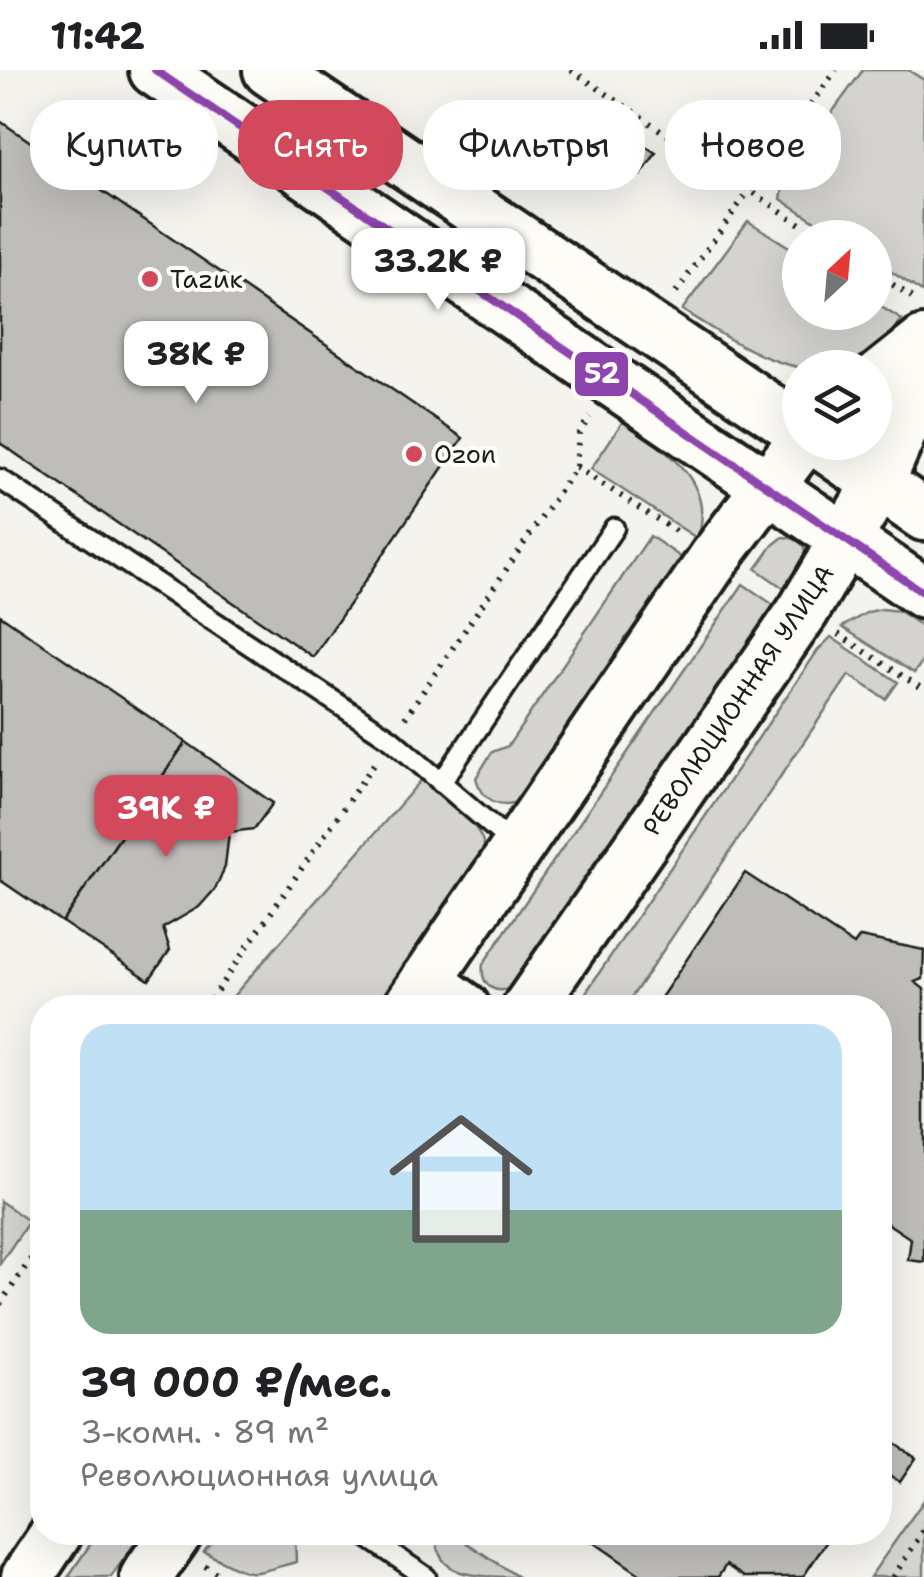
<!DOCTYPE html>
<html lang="ru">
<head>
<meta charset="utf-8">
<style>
	body { margin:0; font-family:"Shantell Sans",sans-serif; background:#f2f2f2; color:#202124; height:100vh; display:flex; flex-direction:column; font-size:38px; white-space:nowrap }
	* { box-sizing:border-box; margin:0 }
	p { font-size:32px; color:#757577 }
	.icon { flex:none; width:55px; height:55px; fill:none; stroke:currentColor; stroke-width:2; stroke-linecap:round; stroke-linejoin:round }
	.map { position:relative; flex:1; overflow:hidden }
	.details { position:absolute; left:30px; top:925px; width:862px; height:550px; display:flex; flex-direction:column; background:#fff; border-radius:40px; box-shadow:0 10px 40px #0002 }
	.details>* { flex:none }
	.top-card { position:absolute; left:30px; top:30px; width:865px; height:90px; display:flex; gap:20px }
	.needle { width:65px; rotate:26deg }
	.tools { position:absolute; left:782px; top:150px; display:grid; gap:20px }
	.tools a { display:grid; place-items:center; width:110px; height:110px; border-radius:50%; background:#fff; box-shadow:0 10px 40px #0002; font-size:50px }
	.price { position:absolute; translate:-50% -85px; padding:0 22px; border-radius:20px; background:#fff; color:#222; font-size:32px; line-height:65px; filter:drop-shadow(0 2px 5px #0008) }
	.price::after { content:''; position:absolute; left:50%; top:60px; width:30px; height:22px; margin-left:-15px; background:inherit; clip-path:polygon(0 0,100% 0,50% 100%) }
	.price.selected { background:#d1495b; color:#fff }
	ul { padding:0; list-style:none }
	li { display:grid; align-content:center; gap:20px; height:530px; padding:0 50px }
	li+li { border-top:2px solid #e0e0e0 }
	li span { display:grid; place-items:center; height:310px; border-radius:30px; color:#555 }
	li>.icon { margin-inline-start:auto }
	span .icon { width:180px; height:180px; fill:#fffc; stroke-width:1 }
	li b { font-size:42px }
	.pill { padding:0 35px; border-radius:40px; background:#fff; box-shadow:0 10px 40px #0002; font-size:35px; line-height:90px }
	.pill.selected { background:#d1495b; color:#fff }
	.status { display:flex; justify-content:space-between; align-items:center; height:70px; padding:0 50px; background:#fff; direction:ltr }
	.status svg { height:28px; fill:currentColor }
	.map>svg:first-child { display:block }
	.green { fill:#d4d3cf; stroke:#787876; stroke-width:2.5 }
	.building { fill:#bebdba; stroke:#1c1c1c; stroke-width:2.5 }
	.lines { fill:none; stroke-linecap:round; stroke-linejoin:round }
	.lane-casing { stroke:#1c1c1c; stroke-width:25 }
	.secondary-casing { stroke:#1c1c1c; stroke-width:58 }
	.path { stroke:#1c1c1c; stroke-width:6; stroke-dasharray:2.5 8; stroke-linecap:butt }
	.lane { stroke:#fdfcf7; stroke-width:18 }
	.secondary { stroke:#fdfcf7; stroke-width:50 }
	.bus-1-casing { stroke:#fdfcf7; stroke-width:15 }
	.bus-1 { stroke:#8e44ad; stroke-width:8 }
	.poi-dot { fill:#d1495b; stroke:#fdfcf7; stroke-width:4 }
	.labels { text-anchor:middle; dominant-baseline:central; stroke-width:8; stroke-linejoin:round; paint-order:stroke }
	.poi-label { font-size:25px; fill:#1c1c1c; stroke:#fdfcf7; text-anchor:start }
	.street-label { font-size:25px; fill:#1c1c1c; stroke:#fdfcf7 }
	.line-badge { stroke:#fdfcf7; stroke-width:4 }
	.badge-label { font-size:28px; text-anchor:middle; font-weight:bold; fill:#fff }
</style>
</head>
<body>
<div class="status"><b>11:42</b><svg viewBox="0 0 49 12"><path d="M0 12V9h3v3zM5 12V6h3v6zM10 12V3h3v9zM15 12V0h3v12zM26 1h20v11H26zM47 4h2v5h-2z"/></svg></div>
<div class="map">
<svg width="924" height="1507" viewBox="0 0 924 1507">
	<rect width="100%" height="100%" fill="#f4f3ee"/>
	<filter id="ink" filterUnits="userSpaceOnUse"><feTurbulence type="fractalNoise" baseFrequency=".01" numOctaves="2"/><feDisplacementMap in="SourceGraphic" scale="20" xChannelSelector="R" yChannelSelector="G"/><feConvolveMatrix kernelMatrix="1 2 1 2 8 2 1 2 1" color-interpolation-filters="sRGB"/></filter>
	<g filter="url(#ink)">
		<g class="green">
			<polygon points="863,0 908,0 924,10 922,222 875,191 875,168 840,167 781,129 785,107"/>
			<path d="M748 151 800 184V242H875V233L902 250C892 262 883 276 870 285 810 326 732 271 682 240Z"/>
			<path d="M623 351C664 379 716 410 698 469L591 399Z"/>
			<path d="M650 466 685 490 522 729C501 741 482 730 476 708L492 682 508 676Z"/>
			<path d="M783 467C823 470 798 502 785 519L756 499 773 475Z"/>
			<path d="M743 514 775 536 515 916C496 926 480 917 483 894Z"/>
			<polygon points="882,539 899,541 924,558 924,589 914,603 842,557 868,542"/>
			<polygon points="831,567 898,612 886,629 849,605 625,937 576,937 818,580"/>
			<path d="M423 708C444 729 487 755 486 787L383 937 223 938Z"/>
			<polygon points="0,1131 29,1151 0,1194"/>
			<polygon points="924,1430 924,1507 870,1507"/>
			<polygon points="98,1463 142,1463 111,1507 68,1507"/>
			<path d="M218 1463H295L296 1492C241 1507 256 1507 204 1482Z"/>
			<path d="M437 1463H452L518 1507C474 1507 433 1507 437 1463Z"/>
		</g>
		<g class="building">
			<polygon points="0,51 463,368 313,587 0,373"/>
			<polygon points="619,59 656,83 641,105 604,81"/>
			<polygon points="0,545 186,672 62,852 0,810"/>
			<polygon points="186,672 273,733 254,759 229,762 225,797 215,819 199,837 163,858 170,880 149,910 62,852"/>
			<polygon points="745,803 854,875 860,867 924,880 923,909 915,912 924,919 924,1192 908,1190 911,1169 887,1153 883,1159 880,1157 880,938 654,938"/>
			<polygon points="882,1365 916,1388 900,1412 880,1399"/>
			<polygon points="579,1462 833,1462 803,1507 744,1507 726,1495 718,1507 644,1507"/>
		</g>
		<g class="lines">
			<defs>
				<g id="lane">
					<polyline points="0,409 391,669 513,774"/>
					<polyline points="441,713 614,458"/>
					<polyline points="360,1462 426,1507"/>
				</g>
				<g id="secondary">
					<polyline points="155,0 924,523"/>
					<polyline points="269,0 800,360"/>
					<polyline points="875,311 924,272"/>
					<polyline points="819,372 924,445"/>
					<polyline points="426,911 464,938"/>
					<polyline points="408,938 715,487 802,372"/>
					<polyline points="528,938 803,541 878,414 924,309"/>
					<polyline points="27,1507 57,1462"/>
					<polyline points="146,1507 177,1462"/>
				</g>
			</defs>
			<use href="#lane" class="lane-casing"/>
			<use href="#secondary" class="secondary-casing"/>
			<g class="path">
				<polyline points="571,0 821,168"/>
				<polyline points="875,203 916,230"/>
				<polyline points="676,222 836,0"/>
				<polyline points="576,397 680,464"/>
				<polyline points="838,564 924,620"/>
				<polyline points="405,648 576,397 579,363 590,347"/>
				<polyline points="205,938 376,691"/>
				<polyline points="0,1234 42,1173"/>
				<polyline points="205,1496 223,1507"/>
				<polyline points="893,1507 924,1460"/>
			</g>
			<use href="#lane" class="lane"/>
			<use href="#secondary" class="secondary"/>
			<defs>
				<polyline id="bus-1" points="155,0 924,523"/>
			</defs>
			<use href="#bus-1" class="bus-1-casing"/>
			<use href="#bus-1" class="bus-1"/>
		</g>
	</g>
	<g class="poi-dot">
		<circle cx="150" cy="209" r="10"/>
		<circle cx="414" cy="384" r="10"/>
	</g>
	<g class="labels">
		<g class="poi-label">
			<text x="170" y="209">Таzик</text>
			<text x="434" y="384">Ozon</text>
		</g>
		<g class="street-label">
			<text transform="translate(738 630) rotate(-56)">РЕВОЛЮЦИОННАЯ УЛИЦА</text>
		</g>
	</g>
	<rect class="line-badge" x="573" y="280" width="57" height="48" rx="10" fill="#8e44ad"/>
	<g class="badge-label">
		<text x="602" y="313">52</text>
	</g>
</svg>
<div class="tools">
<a><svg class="needle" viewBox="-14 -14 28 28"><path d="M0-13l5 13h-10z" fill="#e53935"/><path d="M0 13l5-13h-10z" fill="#757577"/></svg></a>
<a><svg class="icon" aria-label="layers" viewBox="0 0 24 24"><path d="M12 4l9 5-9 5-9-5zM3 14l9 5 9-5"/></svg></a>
</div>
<b class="price" style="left:438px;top:243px">33.2K ₽</b>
<b class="price" style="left:196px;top:336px">38K ₽</b>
<b class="price selected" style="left:166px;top:790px">39K ₽</b>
<div class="top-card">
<a class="pill">Купить</a>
<a class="pill selected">Снять</a>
<a class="pill">Фильтры</a>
<a class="pill">Новое</a>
</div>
<section class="details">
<ul>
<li><span style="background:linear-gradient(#bfe0f5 60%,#7fa58c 0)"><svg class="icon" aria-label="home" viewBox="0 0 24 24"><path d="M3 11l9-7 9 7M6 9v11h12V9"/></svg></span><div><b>39 000 ₽/мес.</b><p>3-комн. · 89 m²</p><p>Революционная улица</p></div></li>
</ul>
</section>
</div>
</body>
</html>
